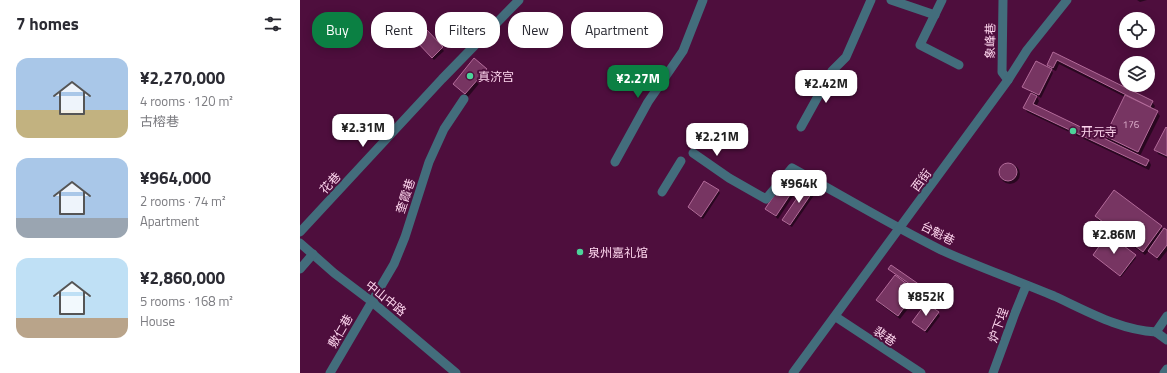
<!DOCTYPE html>
<html lang="en">
<head>
<meta charset="utf-8">
<style>
	body { margin:0; font-family:"Titillium Web","Noto Sans SC",sans-serif; background:#f2f2f3; color:#2b2b33; height:100vh; display:flex; flex-direction:column; font-size:15px; white-space:nowrap }
	* { box-sizing:border-box; margin:0 }
	p { font-size:13px; color:#7c7c81 }
	.icon { flex:none; width:22px; height:22px; fill:none; stroke:currentColor; stroke-width:2; stroke-linecap:round; stroke-linejoin:round }
	.map { position:relative; flex:1; overflow:hidden }
	.side { display:flex; flex-direction:column; background:#fff; width:300px }
	.side>* { flex:none }
	.hud { position:absolute; left:12px; top:12px; width:380px; height:36px; display:flex; gap:8px }
	.fabs { position:absolute; left:819px; top:12px; display:grid; gap:8px }
	.fabs a { display:grid; place-items:center; width:36px; height:36px; border-radius:50%; background:#fff; box-shadow:0 2px 10px #0003; font-size:20px }
	.price { position:absolute; translate:-50% -34px; padding:0 9px; border-radius:8px; background:#fff; color:#222; font-size:13px; line-height:26px; filter:drop-shadow(0 1px 2px #0008) }
	.price::after { content:''; position:absolute; left:50%; top:24px; width:12px; height:9px; margin-left:-6px; background:inherit; clip-path:polygon(0 0,100% 0,50% 100%) }
	.price.on { background:#0b8043; color:#fff }
	ul { padding:0; list-style:none }
	li { display:flex; align-items:center; gap:12px; height:100px; padding:0 16px }
	li span { display:grid; place-items:center; flex:none; width:112px; height:80px; border-radius:12px; color:#555 }
	li>.icon { margin-inline-start:auto }
	span .icon { width:48px; height:48px; fill:#fffc; stroke-width:1 }
	li b { font-size:17px }
	h2 { display:flex; justify-content:space-between; align-items:center; height:48px; padding:0 16px; font-size:17px }
	.chip { padding:0 14px; border-radius:16px; background:#fff; box-shadow:0 2px 10px #0003; font-size:14px; line-height:36px }
	.chip.on { background:#0b8043; color:#fff }
	main { display:flex; flex:1; min-height:0 }
	.map>svg:first-child { display:block }
	.shadow { fill:#0007; fill-rule:evenodd }
	.building { fill:#773562; stroke:#b36b9a }
	.lines { fill:none; stroke-linecap:round; stroke-linejoin:round }
	.minor { stroke:#436d7c; stroke-width:9 }
	.poi-dot { fill:#4dd39a; stroke:#4e0e3d; stroke-width:1.5 }
	.labels { text-anchor:middle; dominant-baseline:central; stroke-width:4; stroke-linejoin:round; paint-order:stroke }
	.number-label { font-size:10px; fill:#dcaecb }
	.street-label { font-size:12px; fill:#fed6ee; stroke:#4e0e3d }
	.poi-label { font-size:12px; fill:#fed6ee; stroke:#4e0e3d; text-anchor:start }
</style>
</head>
<body>
<main>
<section class="side">
<h2>7 homes<svg class="icon" aria-label="filters" viewBox="0 0 24 24"><path d="M4 7h16M4 17h16"/><circle cx="9" cy="7" r="2"/><circle cx="15" cy="17" r="2"/></svg></h2>
<ul>
<li><span style="background:linear-gradient(#a9c7e8 65%,#c2b280 0)"><svg class="icon" aria-label="home" viewBox="0 0 24 24"><path d="M3 11l9-7 9 7M6 9v11h12V9"/></svg></span><div><b>¥2,270,000</b><p>4 rooms · 120 m²</p><p>古榕巷</p></div></li>
<li><span style="background:linear-gradient(#a9c7e8 75%,#9aa5b1 0)"><svg class="icon" aria-label="home" viewBox="0 0 24 24"><path d="M3 11l9-7 9 7M6 9v11h12V9"/></svg></span><div><b>¥964,000</b><p>2 rooms · 74 m²</p><p>Apartment</p></div></li>
<li><span style="background:linear-gradient(#bfe0f5 75%,#b9a48a 0)"><svg class="icon" aria-label="home" viewBox="0 0 24 24"><path d="M3 11l9-7 9 7M6 9v11h12V9"/></svg></span><div><b>¥2,860,000</b><p>5 rooms · 168 m²</p><p>House</p></div></li>
</ul>
</section>
<div class="map">
<svg width="867" height="373" viewBox="0 0 867 373">
	<rect width="100%" height="100%" fill="#4e0e3d"/>
	<g class="shadow">
		<polygon points="837,0 847,0 840,2"/>
		<polygon points="127,32 144,51 134,60 119,44"/>
		<path d="M753 53 852 102 855 106 853 110 857 112 860 116 840 156 849 161 851 165 849 170 727 112 725 108 732 93 724 87 750 69 748 65ZM759 64 825 97 806 136 809 142 736 107 739 101 736 95 741 98 753 73 751 69 756 71Z"/>
		<polygon points="186,70 188,73 168,97 154,84"/>
		<polygon points="867,129 867,158 858,154 856,149"/>
		<circle cx="710" cy="174" r="10"/>
		<polygon points="491,171 503,181 478,219 466,209"/>
		<polygon points="515,188 517,191 492,227 485,223 484,220"/>
		<polygon points="418,190 420,193 403,219 391,210 389,207"/>
		<polygon points="796,216 861,227 864,231 867,231 867,251 859,261 849,251 845,255 798,220"/>
		<polygon points="795,256 835,256 836,258 821,277"/>
		<polygon points="589,269 619,286 620,288 618,290"/>
		<polygon points="615,292 618,296 600,319 580,304 578,300"/>
		<polygon points="638,313 640,316 627,333 613,322"/>
	</g>
	<g class="building">
		<polygon points="127,30 143,47 132,58 116,41"/>
		<polygon points="753,52 853,101 850,107 757,60 753,68 747,65"/>
		<polygon points="174,58 187,69 165,94 153,84"/>
		<polygon points="736,61 752,69 739,95 722,87"/>
		<polygon points="731,93 737,96 733,104 849,160 846,166 723,108"/>
		<polygon points="825,95 858,111 838,152 805,136"/>
		<polygon points="866,127 867,128 867,156 854,150"/>
		<circle cx="708" cy="172" r="9"/>
		<polygon points="491,170 502,177 476,216 465,209"/>
		<polygon points="404,181 419,190 401,217 388,207"/>
		<polygon points="508,182 516,187 490,225 482,220"/>
		<polygon points="814,190 862,226 843,252 795,216"/>
		<polygon points="864,228 867,230 867,245 857,258 848,251"/>
		<polygon points="808,234 836,255 820,276 793,255"/>
		<polygon points="591,265 620,285 617,289 588,269"/>
		<polygon points="595,275 616,291 598,316 576,300"/>
		<polygon points="626,303 639,312 625,331 612,322"/>
	</g>
	<g class="lines">
		<g class="minor">
			<polyline points="591,0 635,15"/>
			<polyline points="642,0 620,45 659,65"/>
			<polyline points="703,0 702,72 708,80"/>
			<polyline points="501,127 532,71 546,57 571,0"/>
			<path d="M393 153 429 178 466 199 492 168C541 195 591 225 641 250 678 267 716 280 754 296 787 311 819 330 856 332"/>
			<polyline points="315,162 348,102 383,51 403,0"/>
			<polyline points="362,192 381,161"/>
			<polyline points="0,232 142,79 219,0"/>
			<polyline points="0,243 34,273 71,301 156,373"/>
			<polyline points="0,269 13,254"/>
			<polyline points="536,317 621,373"/>
			<polyline points="856,332 867,316"/>
			<polyline points="856,332 867,340"/>
			<polyline points="30,373 94,264 105,237 129,162 144,129 164,99"/>
			<polyline points="493,373 708,80 727,50 767,0"/>
			<polyline points="693,373 715,313 726,286"/>
			<polyline points="864,373 867,369"/>
		</g>
	</g>
	<g class="poi-dot">
		<circle cx="170" cy="76" r="4"/>
		<circle cx="773" cy="131" r="4"/>
		<circle cx="280" cy="252" r="4"/>
	</g>
	<g class="labels">
		<g class="number-label">
			<text x="831" y="124">176</text>
		</g>
		<g class="street-label">
			<text transform="translate(690 41) rotate(-89)">象峰巷</text>
			<text transform="translate(621 180) rotate(-54)">西街</text>
			<text transform="translate(30 183) rotate(-47)">花巷</text>
			<text transform="translate(105 196) rotate(-72)">奎霞巷</text>
			<text transform="translate(638 233) rotate(27)">台魁巷</text>
			<text transform="translate(86 298) rotate(39)">中山中路</text>
			<text transform="translate(698 325) rotate(-70)">炉下埕</text>
			<text transform="translate(40 331) rotate(-60)">敷仁巷</text>
			<text transform="translate(585 336) rotate(34)">裴巷</text>
		</g>
		<g class="poi-label">
			<text x="178" y="76">真济宫</text>
			<text x="781" y="131">开元寺</text>
			<text x="288" y="252">泉州嘉礼馆</text>
		</g>
	</g>
</svg>
<div class="fabs">
<a><svg class="icon" aria-label="locate" viewBox="0 0 24 24"><circle cx="12" cy="12" r="6"/><path d="M12 2v4M12 18v4M2 12h4M18 12h4"/></svg></a>
<a><svg class="icon" aria-label="layers" viewBox="0 0 24 24"><path d="M12 4l9 5-9 5-9-5zM3 14l9 5 9-5"/></svg></a>
</div>
<b class="price on" style="left:338px;top:99px">¥2.27M</b>
<b class="price" style="left:526px;top:104px">¥2.42M</b>
<b class="price" style="left:63px;top:148px">¥2.31M</b>
<b class="price" style="left:417px;top:157px">¥2.21M</b>
<b class="price" style="left:499px;top:204px">¥964K</b>
<b class="price" style="left:814px;top:255px">¥2.86M</b>
<b class="price" style="left:626px;top:317px">¥852K</b>
<div class="hud">
<a class="chip on">Buy</a>
<a class="chip">Rent</a>
<a class="chip">Filters</a>
<a class="chip">New</a>
<a class="chip">Apartment</a>
</div>
</div>
</main>
</body>
</html>
